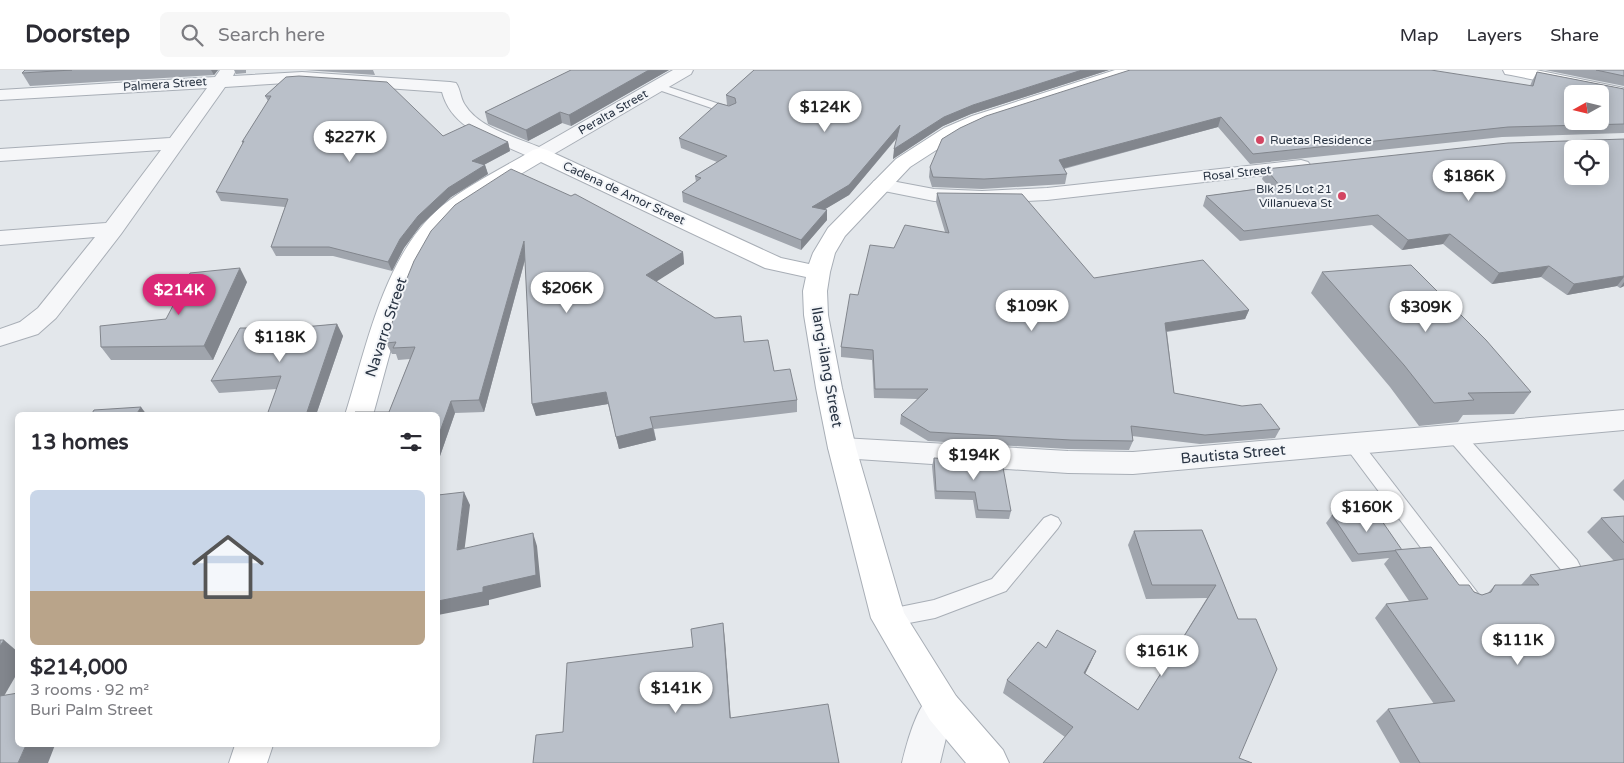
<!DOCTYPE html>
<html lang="en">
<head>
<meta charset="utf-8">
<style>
	body { margin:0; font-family:"Varela Round",sans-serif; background:#f7f7f7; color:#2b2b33; height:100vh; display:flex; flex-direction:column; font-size:19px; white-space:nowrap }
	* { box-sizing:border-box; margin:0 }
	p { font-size:16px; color:#7c7c81 }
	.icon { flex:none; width:28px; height:28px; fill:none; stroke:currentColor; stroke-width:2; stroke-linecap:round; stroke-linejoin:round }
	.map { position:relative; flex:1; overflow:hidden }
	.drawer { position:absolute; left:15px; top:342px; width:425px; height:335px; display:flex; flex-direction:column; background:#fff; border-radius:8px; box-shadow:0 2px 12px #0003 }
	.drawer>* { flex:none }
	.needle { width:32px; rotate:262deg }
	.fabs { position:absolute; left:1564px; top:15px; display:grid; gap:10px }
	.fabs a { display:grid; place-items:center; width:45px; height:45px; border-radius:8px; background:#fff; box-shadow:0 2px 12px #0003; font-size:25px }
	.price { position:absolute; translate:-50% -42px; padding:0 11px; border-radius:18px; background:#fff; color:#222; font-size:16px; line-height:32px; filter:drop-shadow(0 1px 2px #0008) }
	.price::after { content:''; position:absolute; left:50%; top:30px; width:15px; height:11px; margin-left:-8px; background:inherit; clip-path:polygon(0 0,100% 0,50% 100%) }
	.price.on { background:#db2777; color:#fff }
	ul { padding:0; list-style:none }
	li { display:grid; align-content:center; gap:10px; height:265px; padding:0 15px }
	li span { display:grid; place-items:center; height:155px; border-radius:8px; color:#555 }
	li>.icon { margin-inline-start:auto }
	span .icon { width:90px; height:90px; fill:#fffc; stroke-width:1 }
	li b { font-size:21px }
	h2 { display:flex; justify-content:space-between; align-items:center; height:60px; padding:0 15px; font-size:21px }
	header { display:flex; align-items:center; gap:30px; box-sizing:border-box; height:70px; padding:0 25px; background:#fff; border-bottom:1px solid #e1e1e2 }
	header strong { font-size:24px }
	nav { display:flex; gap:28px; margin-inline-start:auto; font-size:18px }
	.search { width:350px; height:45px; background:#f7f7f7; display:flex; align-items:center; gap:12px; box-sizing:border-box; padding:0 18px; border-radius:8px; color:#7c7c81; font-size:19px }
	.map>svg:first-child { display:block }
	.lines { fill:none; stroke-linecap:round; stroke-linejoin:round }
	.lane-casing { stroke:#a8aeb6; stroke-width:2 }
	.street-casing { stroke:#a8aeb6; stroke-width:2 }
	.secondary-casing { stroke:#a8aeb6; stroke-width:2 }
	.lane { fill:#f6f7f9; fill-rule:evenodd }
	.street { fill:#f6f7f9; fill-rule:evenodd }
	.secondary { fill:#fff; fill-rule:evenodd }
	.wall { fill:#a0a5ad }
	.shaded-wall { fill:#82868d }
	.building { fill:#bac0c9; stroke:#82868d; fill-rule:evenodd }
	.poi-dot { fill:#d34562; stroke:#f3f5f8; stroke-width:2 }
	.labels { text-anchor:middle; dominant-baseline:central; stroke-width:4; stroke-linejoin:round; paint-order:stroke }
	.far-street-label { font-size:12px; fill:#2a3544; stroke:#f3f5f8 }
	.far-poi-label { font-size:12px; fill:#2a3544; stroke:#f3f5f8; text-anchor:start }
	.street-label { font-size:15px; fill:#2a3544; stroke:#f3f5f8 }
</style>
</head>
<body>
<header>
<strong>Doorstep</strong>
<div class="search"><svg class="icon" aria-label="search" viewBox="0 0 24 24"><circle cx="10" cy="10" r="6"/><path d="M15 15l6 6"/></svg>Search here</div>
<nav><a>Map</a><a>Layers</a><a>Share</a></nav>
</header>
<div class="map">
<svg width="1624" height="693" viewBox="0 0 1624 693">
	<rect width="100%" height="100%" fill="#e3e7eb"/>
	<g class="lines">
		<defs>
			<g id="lane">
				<polygon points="657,13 734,39 736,41 730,44 726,43 653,18 651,16"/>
				<polygon points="1455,359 1461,360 1577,490 1580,496 1577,502 1570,504 1563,502 1449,370 1446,365 1449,360"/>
				<polygon points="1353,367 1359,369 1477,522 1481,528 1477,534 1470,537 1463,534 1347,379 1344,374 1347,369"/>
				<polygon points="1051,445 1058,448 1061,453 1058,458 1006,521 935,548 888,557 880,555 877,548 880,541 934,530 992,509 1044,448"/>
			</g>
			<g id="street">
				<path d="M220 0H236L233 6 302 2 450 12 456 13C461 20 460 28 465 35 479 58 515 67 539 77L673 0H693L691 4 547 88 540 90C529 87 518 82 507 77 480 66 450 53 442 22L302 12 225 17 121 164 56 248 38 264 0 276V259L20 252 38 238 95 167 0 175V161L106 153 161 80 0 91V79L170 68 207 18 0 30V20L215 7Z"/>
				<polygon points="1301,90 1308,92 1311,96 1308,100 1047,130 982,133 934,131 874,119 871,115 874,111 881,109 934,119 982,121 1047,118"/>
				<polygon points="1624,340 1624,360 1133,404 1068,403 842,388 832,385 828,378 832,371 842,368 1068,381 1133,382"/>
				<path d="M943 621 956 626 961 638 946 668 940 693H902C906 676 917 634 932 625 935 623 940 622 943 621Z"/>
			</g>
			<g id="secondary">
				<path d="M1115 0H1140L1138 4 984 54 958 66 910 97 845 166 835 183 830 202 827 221 828 245 842 318 856 378 904 543 956 626 1003 680 1009 693H966L930 650 871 548 828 378 816 318 804 245 803 221 806 207 765 198 541 92C513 109 483 124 457 145 419 176 407 223 394 268 387 294 380 319 373 345H345C367 276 384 184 442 136 469 114 503 98 533 80L540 78 547 80 781 188 809 194 813 183 828 158 896 89 944 58 972 46Z"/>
				<polygon points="1503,0 1536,0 1624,18 1624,28 1511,5 1505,4"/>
				<polygon points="235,675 273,675 267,693 229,693"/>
			</g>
		</defs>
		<use href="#lane" class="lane-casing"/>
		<use href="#street" class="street-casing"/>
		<use href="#secondary" class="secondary-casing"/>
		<use href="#lane" class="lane"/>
		<use href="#street" class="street"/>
		<use href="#secondary" class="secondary"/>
	</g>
	<g class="wall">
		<polygon points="25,0 218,0 214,5 30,16 22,3"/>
		<polygon points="234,0 246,0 246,3 236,4"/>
		<polygon points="305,0 373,0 375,5"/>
		<polygon points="571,0 669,0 571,56 562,53 528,71 488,54 485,42"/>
		<polygon points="754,0 1109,0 971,44 943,56 893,89 897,68 849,125 825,139 827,140 827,150 801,180 683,132 682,122 696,112 695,106 717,92 681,78 679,68 730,36 727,35 726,25"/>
		<polygon points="1130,0 1530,16 1532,11 1537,2 1624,19 1624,63 1502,67 1250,94 1218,57 1064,99 1067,104 1065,114 982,119 932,117 929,107 930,97"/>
		<polygon points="1545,0 1624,0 1624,16"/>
		<polygon points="286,7 443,66 508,72 510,81 484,95 485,95 488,104 451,127 421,155 404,178 392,201 333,186 276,186 271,177 285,137 221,131 216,122 243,74 242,72 268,31 265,26"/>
		<polygon points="1624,69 1624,216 1620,218 1617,216 1567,225 1541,207 1492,214 1443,174 1402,180 1372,155 1240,171 1203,136 1206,126 1269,117 1262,109 1266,99"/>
		<polygon points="937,123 1094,208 1249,240 1245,249 1167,262 1174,323 1280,359 1275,368 1200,374 1132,366 1133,371 1129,380 1068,379 928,371 900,354 901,345 918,329 874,328 872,290 841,287 841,277 858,225 894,178 945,162 936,132"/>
		<polygon points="683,182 684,194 656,211 744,272 774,301 797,330 797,342 654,359 656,370 619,379 608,334 536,346 532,334 525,190 484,342 455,343 440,386 438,386 438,345 389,342 410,289 398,290 396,284 392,284 386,273 414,191"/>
		<polygon points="1322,202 1531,322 1514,344 1463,345 1458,352 1419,356 1390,317 1311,223"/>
		<polygon points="247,212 213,290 111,290 101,277 166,249"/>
		<polygon points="337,254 343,266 316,345 267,345 277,319 219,323 211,311 292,258"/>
		<polygon points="934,388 1011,441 1009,449 976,448 973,430 935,429 932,396"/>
		<polygon points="1624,409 1624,431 1613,420"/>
		<polygon points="1332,445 1402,480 1459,515 1482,525 1488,523 1495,515 1521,515 1530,505 1614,491 1587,462 1601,448 1624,446 1624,693 1400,693 1376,651 1388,639 1434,634 1375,548 1386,534 1409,531 1384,494 1389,488 1352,492 1326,453"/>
		<polygon points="1202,460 1238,549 1239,688 1065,667 1003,623 1007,610 1046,578 1096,581 1085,604 1138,640 1207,528 1146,529 1128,475 1134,461"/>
	</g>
	<g class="shaded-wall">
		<polygon points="211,0 218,0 214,5"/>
		<polygon points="649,0 669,0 571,56 569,45"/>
		<polygon points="1082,0 1109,0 971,44 943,56 893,89 894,79 944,47 973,35"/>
		<polygon points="560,42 562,53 528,71 526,60"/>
		<polygon points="1221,47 1218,57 1057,100 1059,90"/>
		<polygon points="900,55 899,65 849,125 812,147 812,137"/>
		<polygon points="508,72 510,81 474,100 472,91"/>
		<polygon points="485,95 488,104 451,127 421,155 404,178 392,201 388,192 400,169 418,146 448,118"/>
		<polygon points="827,140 827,150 801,180 801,170"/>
		<polygon points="1450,164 1443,174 1402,180 1408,170"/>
		<polygon points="524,171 527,182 484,342 479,330"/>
		<polygon points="683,182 684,194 648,217 646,205"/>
		<polygon points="1549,196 1541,207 1492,214 1499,203"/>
		<polygon points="240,198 247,212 213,290 204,276"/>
		<polygon points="1624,206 1624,207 1617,216 1567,225 1574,214"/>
		<polygon points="1624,212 1624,216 1620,218"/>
		<polygon points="1249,240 1245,249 1162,262 1165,253"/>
		<polygon points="337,254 343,266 316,345 306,345"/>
		<polygon points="606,322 608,334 536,346 532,334"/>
		<polygon points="451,331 455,343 440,386 438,381 438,367"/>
		<polygon points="141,337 147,345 136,345"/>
		<polygon points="653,358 656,370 619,379 616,367"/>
		<polygon points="464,422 470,435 463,492 457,480"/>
		<polygon points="533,463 537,476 541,517 489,530 489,535 438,545 438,531 483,517"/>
		<polygon points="723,553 725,570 732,664 730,648"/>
		<polygon points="4,570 18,582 18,602 0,633 0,576"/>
		<polygon points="1096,581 1090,594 1079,616 1084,603"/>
		<polygon points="26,675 55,675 48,693 18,693"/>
	</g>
	<g class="building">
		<polygon points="25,0 72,0 22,3"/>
		<polygon points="571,0 649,0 569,45 560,42 526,60 485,42"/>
		<polygon points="754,0 1082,0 973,35 944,47 894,79 900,55 849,115 812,137 827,140 801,170 682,122 701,108 695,106 727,86 679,68 718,33 729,36 736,33 735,28 726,25"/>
		<path d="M1130 0H1431L1533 16 1537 2 1624 19V54L1508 57 1253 84 1221 47 1059 90 1067 104 984 109 933 107 930 97 942 69 960 58 986 46ZM1572 24H1600V51H1572Z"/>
		<polygon points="1596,0 1624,0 1624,6"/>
		<polygon points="299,6 387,12 443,66 469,54 508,72 472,91 485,95 448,118 418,146 400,169 388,192 329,177 271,177 288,129 216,122 244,71 242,72 271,26 265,26 286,7"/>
		<path d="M1624 69V206L1574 214 1549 196 1499 203 1450 164 1408 170 1378 145 1244 161 1206 126 1280 116 1266 99 1508 73ZM1572 79H1600V106H1572Z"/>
		<polygon points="511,99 571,126 575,124 683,182 646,205 715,248 741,246 744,272 768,270 774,301 790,299 797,330 650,347 653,358 616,367 606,322 532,334 524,171 479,330 451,331 438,367 438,345 354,345 355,342 389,342 415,277 393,278 396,272 386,273 401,223 414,191 431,161 455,135"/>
		<polygon points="937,123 1022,124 1094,208 1203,190 1249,240 1165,253 1174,323 1242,336 1261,334 1280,359 1205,365 1131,356 1133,371 1071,370 930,362 901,345 928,319 875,319 873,280 841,277 850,224 858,225 870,175 894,178 905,155 949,163"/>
		<polygon points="1411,195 1486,270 1531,322 1468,323 1474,330 1434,333 1404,295 1322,202"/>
		<polygon points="240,198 204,276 101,277 100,256 166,249 190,203"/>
		<polygon points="337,254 306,345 267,345 281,306 211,311 240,258 292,258"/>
		<polygon points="141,337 136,345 91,345 94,340"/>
		<polygon points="934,388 1002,392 1011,441 978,440 975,422 936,421"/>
		<polygon points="464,422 457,480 533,463 536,505 483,517 483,522 438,531 438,425"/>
		<polygon points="1375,441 1402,480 1358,484 1332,445"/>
		<polygon points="1624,446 1624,473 1601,448"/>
		<polygon points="1202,460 1238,549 1256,549 1277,599 1239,688 1252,693 1043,693 1073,657 1007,610 1038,572 1046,578 1057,560 1096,581 1084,603 1138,640 1216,515 1152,515 1134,461"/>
		<polygon points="1431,477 1459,515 1469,515 1474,522 1482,525 1491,522 1495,515 1539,515 1530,505 1624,489 1624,693 1420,693 1388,639 1455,631 1386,534 1428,529 1395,480"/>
		<polygon points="723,553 730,648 828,634 839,693 533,693 536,665 563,662 567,593 693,577 691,559"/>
		<polygon points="0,570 4,570 0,576"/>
		<polygon points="18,623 18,675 26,675 18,693 0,693 0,626"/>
	</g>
	<g class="poi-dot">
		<circle cx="1260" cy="70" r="5"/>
		<circle cx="1342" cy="126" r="5"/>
	</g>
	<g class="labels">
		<g class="far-street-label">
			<text transform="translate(165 14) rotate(-4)">Palmera Street</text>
			<text transform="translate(613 42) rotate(-30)">Peralta Street</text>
			<text transform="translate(1237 103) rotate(-6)">Rosal Street</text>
			<text transform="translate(624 123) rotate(25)">Cadena de Amor Street</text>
		</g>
		<g class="far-poi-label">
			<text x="1270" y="70">Ruetas Residence</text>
			<text x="1332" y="119" text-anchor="end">Blk 25 Lot 21<tspan x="1332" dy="14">Villanueva St</tspan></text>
		</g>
		<g class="street-label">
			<text transform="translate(386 257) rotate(-72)">Navarro Street</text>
			<text transform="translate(827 297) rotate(80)">Ilang-ilang Street</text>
			<text transform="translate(1233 384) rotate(-5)">Bautista Street</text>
		</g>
	</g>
</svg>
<div class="fabs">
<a><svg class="needle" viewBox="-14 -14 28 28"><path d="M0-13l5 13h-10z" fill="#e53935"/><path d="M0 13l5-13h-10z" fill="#7c7c81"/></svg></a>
<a><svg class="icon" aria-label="locate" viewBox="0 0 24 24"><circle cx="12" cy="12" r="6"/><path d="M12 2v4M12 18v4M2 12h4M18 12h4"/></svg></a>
</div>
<b class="price" style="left:825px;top:63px">$124K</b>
<b class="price" style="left:350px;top:93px">$227K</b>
<b class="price" style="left:1469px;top:132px">$186K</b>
<b class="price" style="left:567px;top:244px">$206K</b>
<b class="price on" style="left:179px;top:246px">$214K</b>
<b class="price" style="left:1032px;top:262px">$109K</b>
<b class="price" style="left:1426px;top:263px">$309K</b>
<b class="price" style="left:280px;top:293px">$118K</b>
<b class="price" style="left:974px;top:411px">$194K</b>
<b class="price" style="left:1367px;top:463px">$160K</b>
<b class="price" style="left:1518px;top:596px">$111K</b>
<b class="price" style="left:1162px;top:607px">$161K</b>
<b class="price" style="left:676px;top:644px">$141K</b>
<section class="drawer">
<h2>13 homes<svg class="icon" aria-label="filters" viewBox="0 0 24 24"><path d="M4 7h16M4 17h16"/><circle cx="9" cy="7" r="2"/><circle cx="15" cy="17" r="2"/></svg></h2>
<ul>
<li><span style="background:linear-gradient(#c9d6e8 65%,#b9a48a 0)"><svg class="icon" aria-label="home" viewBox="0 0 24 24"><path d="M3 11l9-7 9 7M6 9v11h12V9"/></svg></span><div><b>$214,000</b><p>3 rooms · 92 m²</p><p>Buri Palm Street</p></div></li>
</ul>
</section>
</div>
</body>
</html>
